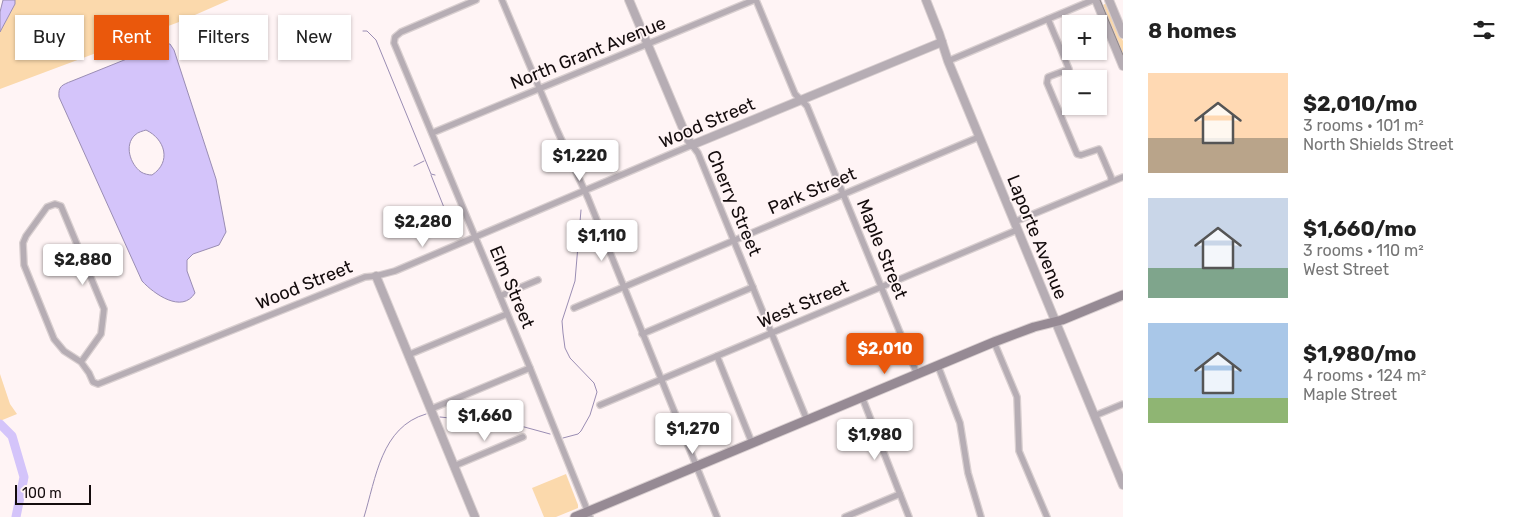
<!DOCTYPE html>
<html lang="en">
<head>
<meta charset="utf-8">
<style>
	body { margin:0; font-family:Rubik,sans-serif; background:#f2f2f2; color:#222; height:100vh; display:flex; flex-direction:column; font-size:19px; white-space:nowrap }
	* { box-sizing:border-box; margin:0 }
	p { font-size:16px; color:#767676 }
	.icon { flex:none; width:28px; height:28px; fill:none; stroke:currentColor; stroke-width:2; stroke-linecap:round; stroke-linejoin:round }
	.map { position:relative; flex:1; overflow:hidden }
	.side { display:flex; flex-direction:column; background:#fff; width:400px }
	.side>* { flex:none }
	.guide { position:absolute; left:15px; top:15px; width:475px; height:45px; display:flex; gap:10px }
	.fabs { position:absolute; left:1062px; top:15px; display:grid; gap:10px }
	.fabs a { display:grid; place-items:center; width:45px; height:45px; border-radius:0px; background:#fff; box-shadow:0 1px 4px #0004; font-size:25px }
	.scale { position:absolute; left:15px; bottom:12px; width:76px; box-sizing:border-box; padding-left:5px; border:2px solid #140c0d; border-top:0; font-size:14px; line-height:18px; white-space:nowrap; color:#140c0d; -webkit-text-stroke:4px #fff4f5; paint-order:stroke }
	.price { position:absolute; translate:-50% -42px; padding:0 11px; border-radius:5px; background:#fff; color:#222; font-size:16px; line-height:32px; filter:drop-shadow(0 1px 2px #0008) }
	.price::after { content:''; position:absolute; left:50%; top:30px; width:15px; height:11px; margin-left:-8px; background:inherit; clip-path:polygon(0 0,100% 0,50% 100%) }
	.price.active { background:#ea580c; color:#fff }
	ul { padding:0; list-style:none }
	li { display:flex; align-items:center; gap:15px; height:125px; padding:0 25px }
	li span { display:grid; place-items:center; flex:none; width:140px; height:100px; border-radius:0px; color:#555 }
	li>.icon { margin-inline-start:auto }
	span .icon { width:60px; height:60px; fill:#fffc; stroke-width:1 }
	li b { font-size:21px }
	h2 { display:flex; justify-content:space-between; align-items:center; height:60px; padding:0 25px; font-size:21px }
	.tag { padding:0 18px; border-radius:0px; background:#fff; box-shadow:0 1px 4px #0004; font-size:18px; line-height:45px }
	.tag.active { background:#ea580c; color:#fff }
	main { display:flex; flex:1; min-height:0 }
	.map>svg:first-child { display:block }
	.green { fill:#fbd9ac }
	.water { fill:#d4c4fa; stroke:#9a8db3; fill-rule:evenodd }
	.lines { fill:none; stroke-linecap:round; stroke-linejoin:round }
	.stream { stroke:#9a8db3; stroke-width:1 }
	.river { stroke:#d4c4fa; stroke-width:9 }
	.minor-casing { stroke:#d9cfd0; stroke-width:8 }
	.tertiary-casing { stroke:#d9cfd0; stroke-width:10 }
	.secondary-casing { stroke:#d9cfd0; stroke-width:11 }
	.minor { stroke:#b6adb4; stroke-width:5.5 }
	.tertiary { stroke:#b6adb4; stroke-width:8 }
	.secondary { stroke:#968a94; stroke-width:9 }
	.tram { stroke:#8e8485; stroke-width:1 }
	.labels { text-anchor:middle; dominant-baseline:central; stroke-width:4; stroke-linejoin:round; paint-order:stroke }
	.street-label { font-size:18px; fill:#140c0d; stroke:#fff4f5 }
</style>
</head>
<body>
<main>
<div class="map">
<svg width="1123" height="517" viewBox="0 0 1123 517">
	<rect width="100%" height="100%" fill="#fff4f5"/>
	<g class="green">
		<polygon points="15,0 229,0 179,22 0,89 0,32 15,4"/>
		<polygon points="1106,3 1123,41 1123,58 1102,6"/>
		<polygon points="0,374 10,404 17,414 0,421"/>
		<polygon points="566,474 578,505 578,508 556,517 544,517 532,488"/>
	</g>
	<g class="water">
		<polygon points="3,0 15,0 15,4 0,32 0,12"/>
		<path d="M164 44H170L174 50 216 179 226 232 219 245 193 254 187 260V271L195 293C182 314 154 294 142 281L59 97C58 86 62 85 72 81ZM146 130C165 139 172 162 152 175 149 175 144 174 141 172 130 164 124 145 135 135 138 132 143 131 146 130Z"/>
	</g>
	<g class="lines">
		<g class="stream">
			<polyline points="363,31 367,31 376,40 431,174 435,175"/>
			<polyline points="414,166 424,161"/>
			<polyline points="431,175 449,220 453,222"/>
			<polyline points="440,417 517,425 550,434"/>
			<polyline points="563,438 578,434 581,431 590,415 597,392 594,383 570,358 565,348 563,333 562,321 575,281 581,210"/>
			<path d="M364 517C376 478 381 427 426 414"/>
		</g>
		<polyline class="river" points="0,424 12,436 24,477 16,517"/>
		<defs>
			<g id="minor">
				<polyline points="476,0 401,32 395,37 394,43 530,368 590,517"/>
				<polyline points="502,0 557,130 588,198 717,517"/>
				<polyline points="756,0 795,94 807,106 917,374"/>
				<polyline points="1048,19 1069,69 1048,77 1047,83 1077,154 1081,155 1099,149 1111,177 1111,181"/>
				<polyline points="948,61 1093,0"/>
				<polyline points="432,133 754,0"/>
				<polyline points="1014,222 1123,177"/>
				<polyline points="500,296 538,280"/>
				<polyline points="574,308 979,137"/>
				<polyline points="642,334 753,287"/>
				<polyline points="994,342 1017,397 1019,451 1047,517"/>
				<polyline points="408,355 507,314"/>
				<polyline points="717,356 752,443"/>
				<polyline points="81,362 101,334 104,309 61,206 55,204 47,207 26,236 23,243 24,265 54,339 64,351 81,362 89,373 93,382 98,384 365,277 376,276 395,271 692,145 698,153 807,420"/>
				<polyline points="938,366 960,423 968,473 981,517"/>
				<polyline points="862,397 909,517"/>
				<polyline points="600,405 1017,230"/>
				<polyline points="431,409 530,368"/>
				<polyline points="1094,416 1123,404"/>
				<polyline points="454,466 523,437"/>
				<polyline points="845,517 900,494"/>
			</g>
			<g id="tertiary">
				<polyline points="629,0 687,138 692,145 942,42"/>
				<polyline points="926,0 939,33 948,61 1123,485"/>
				<polyline points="1096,0 1123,66"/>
				<polyline points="1109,0 1123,34"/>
				<polyline points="376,276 475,517"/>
			</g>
			<polyline id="secondary" points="575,517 994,342 1034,327 1062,320 1123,295"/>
		</defs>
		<use href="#minor" class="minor-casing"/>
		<use href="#tertiary" class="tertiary-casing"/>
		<use href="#secondary" class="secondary-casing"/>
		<use href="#minor" class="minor"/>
		<use href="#tertiary" class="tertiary"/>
		<use href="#secondary" class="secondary"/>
		<polyline class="tram" points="1100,0 1123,55"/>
	</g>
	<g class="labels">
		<g class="street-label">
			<text transform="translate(588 53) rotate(-22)">North Grant Avenue</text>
			<text transform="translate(707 123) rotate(-23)">Wood Street</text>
			<text transform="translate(812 191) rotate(-23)">Park Street</text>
			<text transform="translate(734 203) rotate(67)">Cherry Street</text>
			<text transform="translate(1037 237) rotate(68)">Laporte Avenue</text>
			<text transform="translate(882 249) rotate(68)">Maple Street</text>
			<text transform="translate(304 285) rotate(-22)">Wood Street</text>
			<text transform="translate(512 287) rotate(67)">Elm Street</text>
			<text transform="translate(803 304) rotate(-23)">West Street</text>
		</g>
	</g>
</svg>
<div class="fabs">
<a>+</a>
<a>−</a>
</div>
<div class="scale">100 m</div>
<b class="price" style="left:580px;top:182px">$1,220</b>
<b class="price" style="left:423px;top:248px">$2,280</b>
<b class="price" style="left:602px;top:262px">$1,110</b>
<b class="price" style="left:83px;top:286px">$2,880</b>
<b class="price active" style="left:885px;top:375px">$2,010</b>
<b class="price" style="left:485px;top:442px">$1,660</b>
<b class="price" style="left:693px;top:455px">$1,270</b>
<b class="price" style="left:875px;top:461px">$1,980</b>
<div class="guide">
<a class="tag">Buy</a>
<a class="tag active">Rent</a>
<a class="tag">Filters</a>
<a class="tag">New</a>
</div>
</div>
<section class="side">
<h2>8 homes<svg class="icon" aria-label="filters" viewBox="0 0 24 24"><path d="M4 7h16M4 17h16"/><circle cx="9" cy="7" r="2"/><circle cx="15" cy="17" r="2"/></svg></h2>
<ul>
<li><span style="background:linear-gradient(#ffd9b3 65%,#b9a48a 0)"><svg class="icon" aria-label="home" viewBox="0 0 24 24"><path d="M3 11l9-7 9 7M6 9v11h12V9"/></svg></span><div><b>$2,010/mo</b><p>3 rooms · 101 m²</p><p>North Shields Street</p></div></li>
<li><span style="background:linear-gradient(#c9d6e8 70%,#7fa58c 0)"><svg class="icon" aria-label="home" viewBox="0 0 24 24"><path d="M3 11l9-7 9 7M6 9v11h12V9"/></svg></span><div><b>$1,660/mo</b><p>3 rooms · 110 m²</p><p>West Street</p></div></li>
<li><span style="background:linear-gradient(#a9c7e8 75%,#8fb573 0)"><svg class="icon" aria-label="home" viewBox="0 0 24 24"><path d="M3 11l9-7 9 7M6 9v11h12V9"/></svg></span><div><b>$1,980/mo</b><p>4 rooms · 124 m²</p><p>Maple Street</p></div></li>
</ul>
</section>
</main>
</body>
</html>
